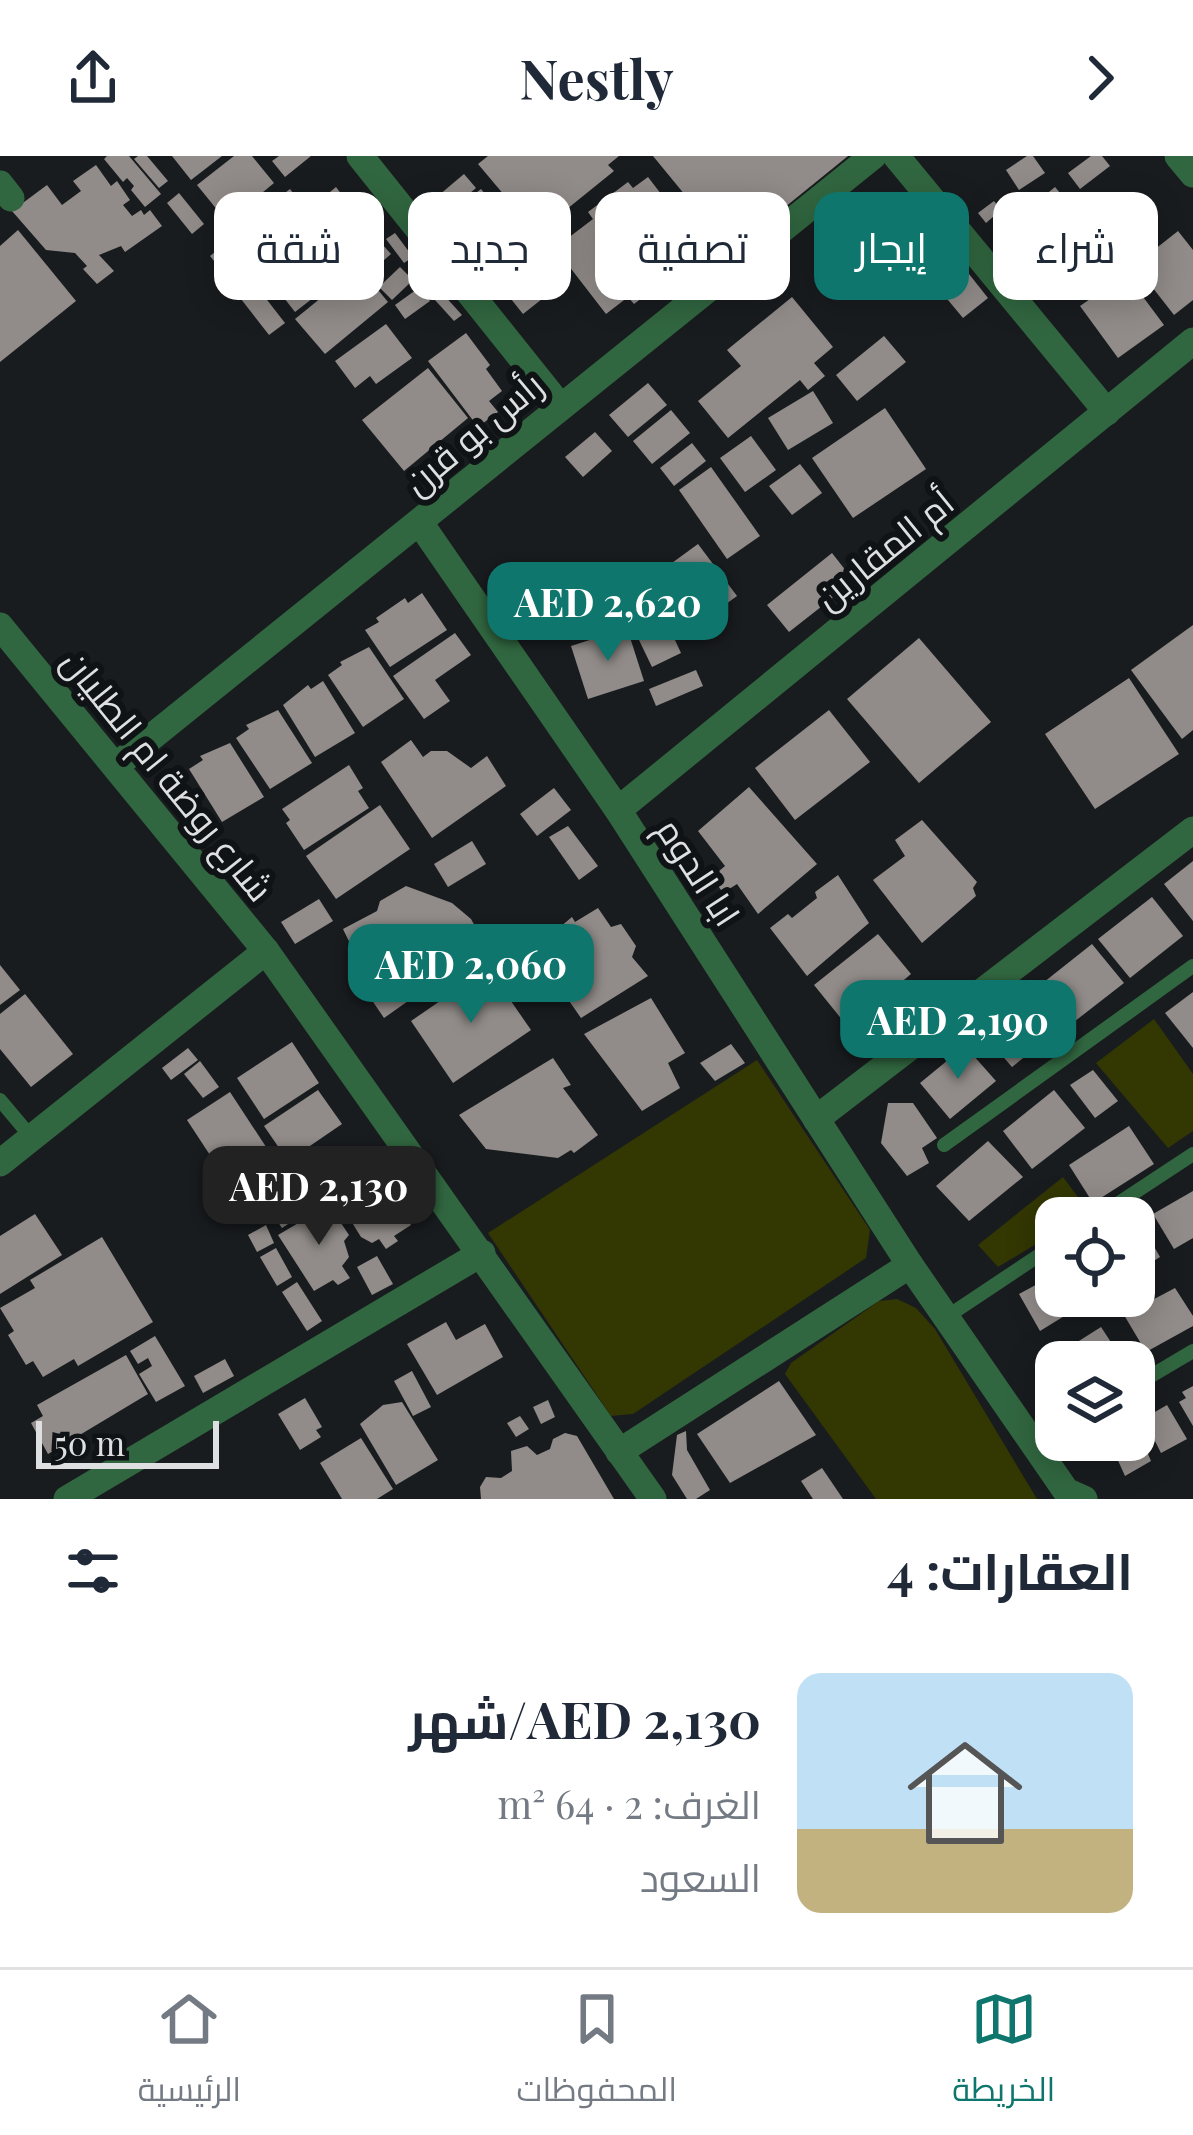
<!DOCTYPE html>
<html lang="ar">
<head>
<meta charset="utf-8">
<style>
	body { margin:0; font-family:"Playfair Display",Cairo,serif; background:#f6f6f7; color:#1f2937; direction:rtl; height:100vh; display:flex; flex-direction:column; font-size:45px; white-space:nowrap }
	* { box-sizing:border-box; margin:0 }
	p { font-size:39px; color:#747a83 }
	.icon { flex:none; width:66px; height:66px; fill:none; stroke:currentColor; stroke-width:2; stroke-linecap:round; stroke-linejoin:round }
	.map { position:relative; height:1343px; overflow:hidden; direction:ltr }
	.sheet { display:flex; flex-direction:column; background:#fff; flex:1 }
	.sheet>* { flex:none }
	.hud { position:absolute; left:36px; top:36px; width:1122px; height:108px; direction:rtl; display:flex; gap:24px }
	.tools { position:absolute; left:1035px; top:1041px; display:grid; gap:24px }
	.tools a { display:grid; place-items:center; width:120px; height:120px; border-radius:24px; background:#fff; box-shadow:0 6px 30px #0003; font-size:60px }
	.scale { position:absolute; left:36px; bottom:30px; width:183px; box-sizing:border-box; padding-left:12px; border:6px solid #dedfe1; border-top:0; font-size:33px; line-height:42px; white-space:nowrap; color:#dedfe1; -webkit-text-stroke:9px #101315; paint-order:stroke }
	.price { position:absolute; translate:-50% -102px; padding:0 27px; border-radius:24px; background:#0f766e; color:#fff; font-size:39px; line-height:78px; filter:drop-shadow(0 3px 6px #0008) }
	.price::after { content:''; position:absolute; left:50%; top:72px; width:36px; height:27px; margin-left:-18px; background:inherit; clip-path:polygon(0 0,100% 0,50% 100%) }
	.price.active { background:#222; color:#fff }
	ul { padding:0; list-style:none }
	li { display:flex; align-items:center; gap:36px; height:300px; padding:0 60px }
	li+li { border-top:3px solid #e0e1e3 }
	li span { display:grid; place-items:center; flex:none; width:336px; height:240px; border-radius:24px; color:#555 }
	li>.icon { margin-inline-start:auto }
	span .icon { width:144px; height:144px; fill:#fffc; stroke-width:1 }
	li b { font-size:51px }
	h2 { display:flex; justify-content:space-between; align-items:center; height:144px; padding:0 60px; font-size:51px }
	.chip { padding:0 42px; border-radius:24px; background:#fff; box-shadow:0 6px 30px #0003; font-size:42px; line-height:108px }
	.chip.active { background:#0f766e; color:#fff }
	header { display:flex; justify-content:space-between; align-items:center; height:156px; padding:0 60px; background:#fff; font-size:54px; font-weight:700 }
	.tabs { display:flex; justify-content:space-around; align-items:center; height:168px; border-top:3px solid #e0e1e3; background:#fff; font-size:33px; color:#747a83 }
	.tabs a { display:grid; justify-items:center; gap:6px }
	.tabs .active { color:#0f766e }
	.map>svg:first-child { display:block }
	.green { fill:#333702 }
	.building { fill:#918c89 }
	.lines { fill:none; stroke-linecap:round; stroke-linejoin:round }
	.lane { stroke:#316740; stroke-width:14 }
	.street { stroke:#316740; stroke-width:27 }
	.labels { text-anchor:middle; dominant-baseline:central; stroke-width:12; stroke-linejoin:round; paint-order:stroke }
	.street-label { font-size:36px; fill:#dedfe1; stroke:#101315 }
</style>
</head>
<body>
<header><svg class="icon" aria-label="forward" viewBox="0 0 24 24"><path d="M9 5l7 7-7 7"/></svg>Nestly<svg class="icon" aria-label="share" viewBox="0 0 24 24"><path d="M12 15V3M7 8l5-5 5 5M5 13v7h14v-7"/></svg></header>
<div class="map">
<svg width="1193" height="1343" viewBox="0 0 1193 1343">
	<rect width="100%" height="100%" fill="#191c1f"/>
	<g class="green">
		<polygon points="1154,863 1193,918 1193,975 1168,992 1096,907"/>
		<polygon points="757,904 870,1074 866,1102 633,1258 611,1260 488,1077"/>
		<polygon points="1063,1021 1089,1056 1079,1062 1056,1062 1056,1076 998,1111 978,1089"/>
		<polygon points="897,1143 916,1152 935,1173 1037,1343 876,1343 785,1218 791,1207 879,1145"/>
	</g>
	<g class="building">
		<polygon points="107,0 129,0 161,38 145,51 131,34 134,30 127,22 123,26 104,3"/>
		<polygon points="138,0 147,0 168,25 159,32 134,3"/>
		<polygon points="172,0 222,0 191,24"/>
		<polygon points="234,0 252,0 274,27 227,66 197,29"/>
		<polygon points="279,0 311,0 285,21 272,5"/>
		<polygon points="488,0 619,0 608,9 614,15 567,53 562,48 532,72 478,8"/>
		<polygon points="653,0 848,0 731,95"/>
		<polygon points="1027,0 1033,0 1045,17 1019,34 1006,14"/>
		<polygon points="1091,0 1102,0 1110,10 1080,33 1068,17"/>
		<polygon points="96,9 111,30 117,25 130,44 123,49 132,60 141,54 144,59 150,54 162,70 125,96 121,90 99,99 114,115 97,128 83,113 87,110 75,97 46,94 12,55 47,29 62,49 81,35 73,25"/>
		<polygon points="464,18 476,32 444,59 432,45"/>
		<polygon points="648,21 698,86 671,106 669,103 657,111 662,118 656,123 660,128 634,148 628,141 606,158 555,92 593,63 588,56 628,26 633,32"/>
		<polygon points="336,31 345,43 321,62 312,51"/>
		<polygon points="1055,31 1109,95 1071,128 1016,63"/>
		<polygon points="290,33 316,67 260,111 233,77"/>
		<polygon points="481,33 489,43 453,70 446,60"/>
		<polygon points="179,37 204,68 192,78 167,47"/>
		<polygon points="994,45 1001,54 986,67 978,57"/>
		<polygon points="1129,45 1145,66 1123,83 1107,62"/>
		<polygon points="496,47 561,128 523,158 507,138 511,135 476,92 472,95 458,77"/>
		<polygon points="18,74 76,145 0,206 0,90"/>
		<polygon points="325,75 353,111 295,156 267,120"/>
		<polygon points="1178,75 1193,94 1193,144 1174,159 1135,109"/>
		<polygon points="395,77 413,101 404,107 386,83"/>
		<polygon points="225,88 251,120 236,132 210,100"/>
		<polygon points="382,88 391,98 368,118 359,108"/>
		<polygon points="359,111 388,146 325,198 295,163"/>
		<polygon points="400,111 413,124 392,144 379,131"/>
		<polygon points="969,118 988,142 963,162 943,138"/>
		<polygon points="1126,118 1164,169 1118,202 1080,150"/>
		<polygon points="257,131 285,167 269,179 241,143"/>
		<polygon points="420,131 430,145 405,163 395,149"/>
		<polygon points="442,137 462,159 454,165 435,144"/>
		<polygon points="792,141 833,191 814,207 825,220 808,234 800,224 728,282 698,245 741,210 727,194"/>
		<polygon points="386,168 412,202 376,228 370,220 355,232 335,205"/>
		<polygon points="466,177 490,209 486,213 502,235 489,245 498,256 478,271 428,205"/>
		<polygon points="884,180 906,206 857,245 836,219"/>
		<polygon points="428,212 468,262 404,315 362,264"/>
		<polygon points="648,227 667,249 628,281 609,259"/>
		<polygon points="813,235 833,267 788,294 768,262"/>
		<polygon points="885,252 926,313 853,362 812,302"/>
		<polygon points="671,254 690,277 652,308 633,285"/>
		<polygon points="595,276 612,295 583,321 565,301"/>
		<polygon points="751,280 776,314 745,336 720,302"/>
		<polygon points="692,287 706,305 674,330 660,312"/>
		<polygon points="800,308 822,337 792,359 769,330"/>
		<polygon points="711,311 760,380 727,403 679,334"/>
		<polygon points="698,388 737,440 700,467 661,415"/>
		<polygon points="874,394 885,408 869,420 858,406"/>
		<polygon points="832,397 854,425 789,476 767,449"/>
		<polygon points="422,437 447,474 390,511 365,474 379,466 376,462 405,442 408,447"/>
		<polygon points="1193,469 1193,574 1182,583 1131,514"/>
		<polygon points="669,471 681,497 652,511 639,484"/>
		<polygon points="627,472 644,525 588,543 571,490"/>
		<polygon points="455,477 471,499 435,524 450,545 424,563 393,520"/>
		<polygon points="919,482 991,566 919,627 847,543"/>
		<polygon points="369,491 404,543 363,571 328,519 342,509 340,506"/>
		<polygon points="696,514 703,530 656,550 649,533"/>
		<polygon points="1129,522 1179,598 1095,653 1045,578"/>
		<polygon points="323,525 355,577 315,601 283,549 308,529 311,533"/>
		<polygon points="278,554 312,607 270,633 236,582 249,573 246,569"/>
		<polygon points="829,554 870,606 795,664 755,612"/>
		<polygon points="411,584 423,601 431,595 447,595 471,612 487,600 506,630 432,682 381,606"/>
		<polygon points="230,587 264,641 222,666 189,613 203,604 200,600"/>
		<polygon points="349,609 363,632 358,635 369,652 304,694 286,667 290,664 282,653"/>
		<polygon points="749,631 817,708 758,758 737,728 723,737 712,721 725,710 698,675"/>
		<polygon points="554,632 571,654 537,680 520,658"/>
		<polygon points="380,649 410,693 336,743 306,700"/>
		<polygon points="922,664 977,726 973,732 976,740 922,787 873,724 905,700 895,684"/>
		<polygon points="568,670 598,710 579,724 549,681"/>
		<polygon points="472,685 486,708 448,731 434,708"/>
		<polygon points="1193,705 1193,765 1164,728"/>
		<polygon points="838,719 869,767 807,820 770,772 788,758 792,762 817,742 815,736"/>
		<polygon points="406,730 452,747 471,763 486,790 384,862 365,834 371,831 343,773 377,755 380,745"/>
		<polygon points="1152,741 1183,780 1130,822 1098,783"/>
		<polygon points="319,743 333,765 295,788 281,766"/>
		<polygon points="598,752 611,771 621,768 636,790 632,801 648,820 581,862 537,799 558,785 554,776 572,761 575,766"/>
		<polygon points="878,778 911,818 848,871 814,829"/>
		<polygon points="1092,788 1124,827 1070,869 1039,830"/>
		<polygon points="0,809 20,834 0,849"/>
		<polygon points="488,812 531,874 453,927 411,865"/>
		<polygon points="1193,836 1193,892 1165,857"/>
		<polygon points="25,838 73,898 31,931 0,893 0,858"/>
		<polygon points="1027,838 1058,874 1012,911 980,874"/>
		<polygon points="651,842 685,897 668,907 680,932 642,955 584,878"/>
		<polygon points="292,886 319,927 264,963 237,922"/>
		<polygon points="731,888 745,907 715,925 700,907"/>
		<polygon points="965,890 996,925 950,963 920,927"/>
		<polygon points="188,892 198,904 171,924 162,912"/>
		<polygon points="553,902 571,929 563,932 598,979 574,997 571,994 558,1002 486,993 459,959"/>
		<polygon points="200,905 219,931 203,942 184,918"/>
		<polygon points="1093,914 1118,945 1095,962 1070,929"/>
		<polygon points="318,934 342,968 288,1005 264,970"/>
		<polygon points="1054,934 1085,972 1032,1013 1003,975"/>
		<polygon points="230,936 270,997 227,1025 187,964"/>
		<polygon points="888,947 913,947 937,982 922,992 929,1007 907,1020 881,987"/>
		<polygon points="1129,970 1154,1008 1093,1047 1069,1009"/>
		<polygon points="988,985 1023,1021 969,1065 936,1030"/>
		<polygon points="319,993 346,1031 316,1051 313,1046 309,1050 311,1053 282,1072 257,1035"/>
		<polygon points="377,1014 411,1069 394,1080 398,1085 386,1093 379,1083 372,1087 361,1081 336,1041"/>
		<polygon points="1193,1035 1193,1082 1174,1093 1153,1058"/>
		<polygon points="329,1049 349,1079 344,1085 349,1101 342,1110 350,1122 338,1129 333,1124 314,1135 278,1079"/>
		<polygon points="35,1058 62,1099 0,1138 0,1080"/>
		<polygon points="1140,1066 1160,1101 1134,1117 1134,1070"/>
		<polygon points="266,1069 274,1087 257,1096 248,1079"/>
		<polygon points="102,1081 153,1166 78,1210 74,1203 43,1221 33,1205 26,1209 8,1179 14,1175 0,1152 35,1132 30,1124"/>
		<polygon points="276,1092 292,1121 277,1130 260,1101"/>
		<polygon points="377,1100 393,1128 372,1139 357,1111"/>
		<polygon points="1056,1118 1056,1140 1092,1143 1040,1175 1019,1138"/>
		<polygon points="297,1126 322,1165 307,1175 282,1136"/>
		<polygon points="1175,1132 1193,1160 1193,1170 1146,1196 1124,1159"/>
		<polygon points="446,1166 456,1184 485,1168 503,1201 437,1239 407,1188"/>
		<polygon points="1101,1171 1124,1206 1054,1206 1052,1202"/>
		<polygon points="155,1180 185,1230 156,1246 139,1218 152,1210 148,1202 138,1208 130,1195"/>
		<polygon points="126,1199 148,1238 48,1298 31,1267 43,1260 37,1249"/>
		<polygon points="225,1203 234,1220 203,1237 194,1220"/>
		<polygon points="412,1215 431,1251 413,1260 394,1225"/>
		<polygon points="779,1225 816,1279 730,1327 697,1278"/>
		<polygon points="1193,1230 1193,1270 1179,1246 1186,1242 1182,1236"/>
		<polygon points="305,1242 322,1271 316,1274 321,1281 300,1294 278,1258"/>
		<polygon points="548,1244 555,1261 541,1268 533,1251"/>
		<polygon points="402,1246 438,1304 396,1329 360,1268 383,1249"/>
		<polygon points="1167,1249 1187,1283 1161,1297 1155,1285 1145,1291 1151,1305 1125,1320 1111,1289 1116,1284 1134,1284 1134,1268"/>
		<polygon points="520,1260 529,1273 516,1281 507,1267"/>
		<polygon points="686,1275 687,1294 710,1334 696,1343 687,1343 672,1319 677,1279"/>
		<polygon points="565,1277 577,1280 614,1343 481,1343 480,1331 486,1321 501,1322 512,1315 511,1295 527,1290 537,1299 550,1293 553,1283"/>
		<polygon points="361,1282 393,1333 377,1343 342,1343 320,1307"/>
		<polygon points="822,1312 843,1343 813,1343 801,1325"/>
	</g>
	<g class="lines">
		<g class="lane">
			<polyline points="0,944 32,982"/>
			<polyline points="944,989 1193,810"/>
			<polyline points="1096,1062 1193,998"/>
			<polyline points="948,1160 1056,1088"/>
			<polyline points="1134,1230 1193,1195"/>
		</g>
		<g class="street">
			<polyline points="360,0 559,249"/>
			<polyline points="896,0 1107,256"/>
			<polyline points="1178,0 1193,18"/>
			<polyline points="0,28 11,42"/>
			<polyline points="420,367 618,654 910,1109 1066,1335 1084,1343"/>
			<polyline points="0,470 266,795 653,1343"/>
			<polyline points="117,609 873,0"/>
			<polyline points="618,654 1193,185"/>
			<polyline points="816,963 1193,674"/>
			<polyline points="0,1007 266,795"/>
			<polyline points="619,1296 910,1109"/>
			<polyline points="67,1343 482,1097"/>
		</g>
	</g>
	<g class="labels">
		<g class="street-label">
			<text transform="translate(472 276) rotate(-40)">رأس بو قرن</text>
			<text transform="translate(883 392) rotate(-39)">أم المقارين</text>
			<text transform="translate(169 618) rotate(51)">شارع روضة ام الطليان</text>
			<text transform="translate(700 715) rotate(57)">ابا الدوم</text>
		</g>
	</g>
</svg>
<div class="tools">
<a><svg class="icon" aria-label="locate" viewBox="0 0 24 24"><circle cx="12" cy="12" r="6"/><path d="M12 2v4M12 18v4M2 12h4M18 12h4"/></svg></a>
<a><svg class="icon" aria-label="layers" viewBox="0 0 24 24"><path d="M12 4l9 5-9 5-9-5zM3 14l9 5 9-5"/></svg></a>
</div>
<div class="scale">50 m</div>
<b class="price" style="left:608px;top:508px">AED 2,620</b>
<b class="price" style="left:471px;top:870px">AED 2,060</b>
<b class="price" style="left:958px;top:926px">AED 2,190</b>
<b class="price active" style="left:319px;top:1092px">AED 2,130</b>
<div class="hud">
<a class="chip">شراء</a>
<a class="chip active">إيجار</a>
<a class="chip">تصفية</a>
<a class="chip">جديد</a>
<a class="chip">شقة</a>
</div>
</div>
<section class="sheet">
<h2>العقارات: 4<svg class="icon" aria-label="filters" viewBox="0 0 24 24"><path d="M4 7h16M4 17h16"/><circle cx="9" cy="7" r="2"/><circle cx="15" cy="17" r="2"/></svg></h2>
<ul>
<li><span style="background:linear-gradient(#bfe0f5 65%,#c2b280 0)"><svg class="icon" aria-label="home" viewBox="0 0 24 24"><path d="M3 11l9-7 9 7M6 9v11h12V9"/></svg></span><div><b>AED 2,130/شهر</b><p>الغرف: 2 · 64 m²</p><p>السعود</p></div></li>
</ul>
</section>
<nav class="tabs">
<a class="active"><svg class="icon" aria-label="map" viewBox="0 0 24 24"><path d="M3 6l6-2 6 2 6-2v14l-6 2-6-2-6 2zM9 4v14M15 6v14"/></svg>الخريطة</a>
<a><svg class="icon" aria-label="saved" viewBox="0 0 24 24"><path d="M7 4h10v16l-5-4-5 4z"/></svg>المحفوظات</a>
<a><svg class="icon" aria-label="home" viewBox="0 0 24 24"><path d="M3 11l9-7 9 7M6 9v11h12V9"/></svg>الرئيسية</a>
</nav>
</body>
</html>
